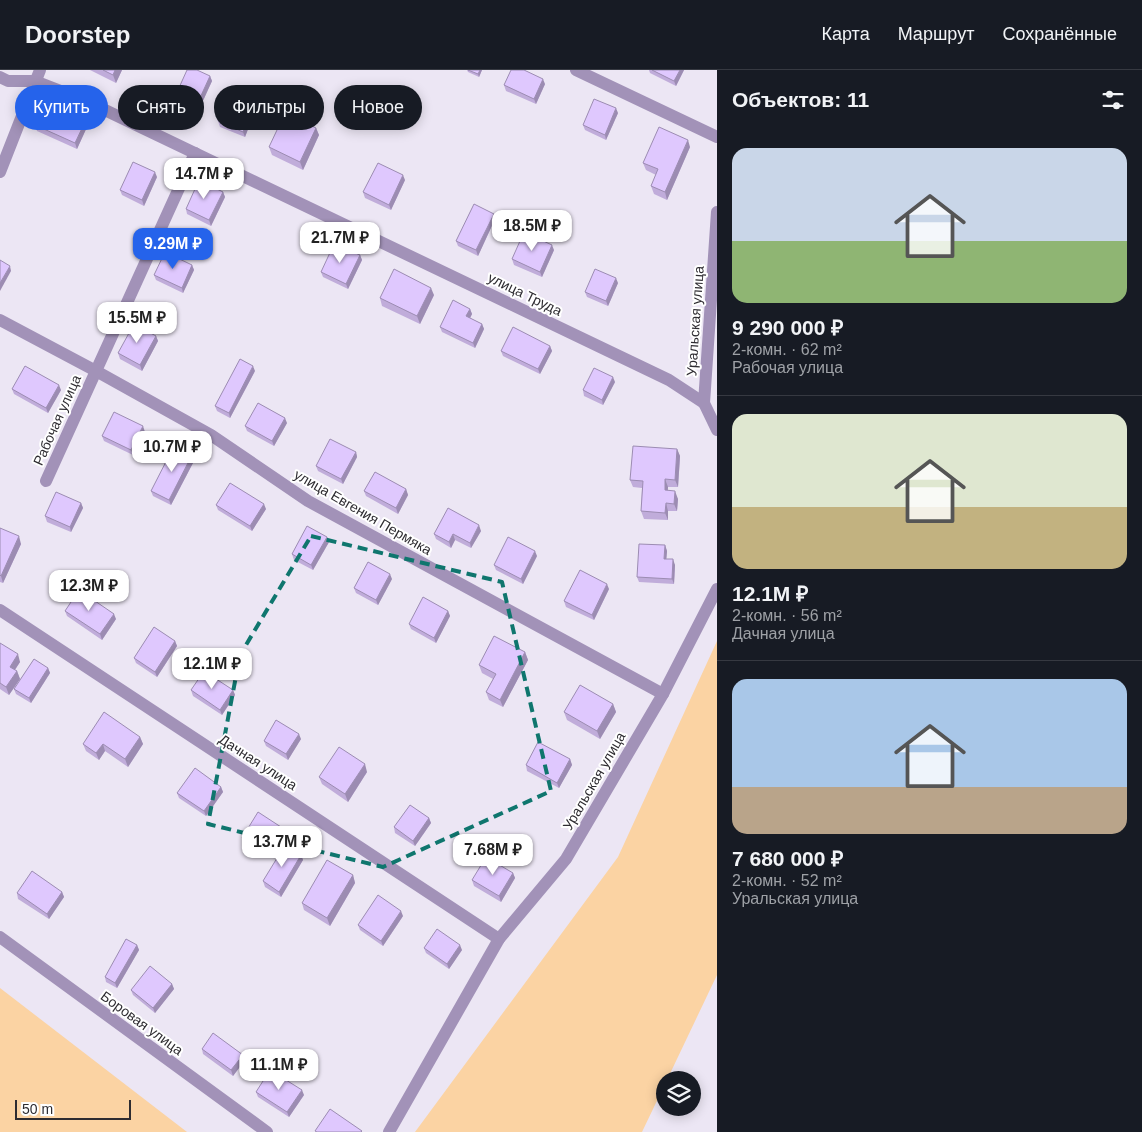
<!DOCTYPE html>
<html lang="ru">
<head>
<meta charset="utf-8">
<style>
	body { margin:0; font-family:Helvetica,sans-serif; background:#20242c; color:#f1f3f6; height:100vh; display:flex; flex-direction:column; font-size:19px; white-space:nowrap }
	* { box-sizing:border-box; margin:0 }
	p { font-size:16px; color:#9ea1a6 }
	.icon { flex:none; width:28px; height:28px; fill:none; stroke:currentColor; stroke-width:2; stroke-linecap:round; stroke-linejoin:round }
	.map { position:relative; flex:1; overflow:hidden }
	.panel { display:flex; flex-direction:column; background:#171b24; width:425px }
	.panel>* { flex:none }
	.top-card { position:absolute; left:15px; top:15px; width:475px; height:45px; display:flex; gap:10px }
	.tools { position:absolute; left:656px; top:1001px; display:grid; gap:10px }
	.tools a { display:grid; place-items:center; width:45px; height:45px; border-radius:50%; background:#171b24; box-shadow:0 2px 12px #0003; font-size:25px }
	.scale { position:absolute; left:15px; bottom:12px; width:116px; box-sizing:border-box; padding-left:5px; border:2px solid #2e2c31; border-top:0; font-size:14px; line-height:18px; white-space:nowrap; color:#2e2c31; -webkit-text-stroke:4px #fff; paint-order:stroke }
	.price { position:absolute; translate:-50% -42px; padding:0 11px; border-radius:10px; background:#fff; color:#222; font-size:16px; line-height:32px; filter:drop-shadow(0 1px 2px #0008) }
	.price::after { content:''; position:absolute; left:50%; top:30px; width:15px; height:11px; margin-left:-8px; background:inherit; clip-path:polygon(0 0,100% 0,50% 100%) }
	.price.current { background:#2563eb; color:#fff }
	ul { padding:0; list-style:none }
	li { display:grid; align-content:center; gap:10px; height:265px; padding:0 15px }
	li+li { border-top:1px solid #363941 }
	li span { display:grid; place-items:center; height:155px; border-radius:15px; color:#555 }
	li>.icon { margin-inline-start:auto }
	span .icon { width:90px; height:90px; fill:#fffc; stroke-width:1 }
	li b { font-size:21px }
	h2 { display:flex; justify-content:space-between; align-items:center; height:60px; padding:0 15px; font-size:21px }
	.pill { padding:0 18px; border-radius:22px; background:#171b24; box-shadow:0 2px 12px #0003; font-size:18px; line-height:45px }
	.pill.current { background:#2563eb; color:#fff }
	header { display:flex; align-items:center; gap:30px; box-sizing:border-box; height:70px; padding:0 25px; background:#171b24; border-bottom:1px solid #363941 }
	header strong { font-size:24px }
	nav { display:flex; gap:28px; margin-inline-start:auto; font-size:18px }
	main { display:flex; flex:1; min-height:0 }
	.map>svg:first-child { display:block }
	.green { fill:#fbd3a3 }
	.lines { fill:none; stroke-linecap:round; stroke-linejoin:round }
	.minor { stroke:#a292b8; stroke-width:12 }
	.wall { fill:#c0acda }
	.shaded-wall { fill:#9c8cb2 }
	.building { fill:#dfc8fe; stroke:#9c8cb2 }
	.marked { fill:none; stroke:#0f766e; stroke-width:4; stroke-dasharray:10 6; stroke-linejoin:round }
	.labels { text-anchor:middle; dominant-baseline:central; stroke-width:4; stroke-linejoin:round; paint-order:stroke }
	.street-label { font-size:14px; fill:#2e2c31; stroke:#fff }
</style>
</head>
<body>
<header>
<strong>Doorstep</strong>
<nav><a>Карта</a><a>Маршрут</a><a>Сохранённые</a></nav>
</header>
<main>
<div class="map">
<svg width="717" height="1062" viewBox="0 0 717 1062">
	<rect width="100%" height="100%" fill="#ece6f4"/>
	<g class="green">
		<polygon points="717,571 717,905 667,1010 665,1010 665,1014 642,1062 415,1062 618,787"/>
		<polygon points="0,918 187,1062 0,1062"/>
	</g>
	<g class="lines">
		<g class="minor">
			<polyline points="576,0 717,67"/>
			<polyline points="0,7 8,11 35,11 84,30 669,310 704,333"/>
			<polyline points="0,102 40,0"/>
			<polyline points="717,142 704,333 717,360"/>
			<polyline points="0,250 96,301 211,365 308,431 663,624"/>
			<polyline points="46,411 195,83"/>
			<polyline points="0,540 499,869"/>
			<polyline points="0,867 267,1062"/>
			<polyline points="389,1062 499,869 566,789 663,624 717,519"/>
		</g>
	</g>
	<g class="wall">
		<polygon points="90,0 122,0 116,13"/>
		<polygon points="467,0 482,0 479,7 468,2"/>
		<polygon points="649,0 684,0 676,16 650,3"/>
		<polygon points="210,6 212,11 196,46 175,37 173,31"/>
		<polygon points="545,14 536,34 506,21 504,15"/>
		<polygon points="254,36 255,41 245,67 220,57 218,51"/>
		<polygon points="618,43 606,70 585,60 583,55"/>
		<polygon points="85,52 87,57 77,79 37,61 35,55"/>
		<polygon points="316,58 319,65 303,100 272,85 269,77"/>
		<polygon points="690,77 667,130 654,124 651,116 656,105 646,100 643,93"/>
		<polygon points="157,107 144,136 122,125 120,120"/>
		<polygon points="405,110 391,140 365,128 363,122"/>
		<polygon points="223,122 225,127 211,156 187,144 186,139"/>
		<polygon points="494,144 495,149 478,186 458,176 456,171"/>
		<polygon points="554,180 542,207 514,195 512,189"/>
		<polygon points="360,185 362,190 348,219 323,207 321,202"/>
		<polygon points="192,195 194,200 183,223 156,210 154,205"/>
		<polygon points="618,213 608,236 587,227 585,222"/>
		<polygon points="434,225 420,254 382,236 380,228"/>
		<polygon points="470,239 472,244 470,248 482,254 484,259 475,278 442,262 440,257"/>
		<polygon points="156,266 158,271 142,301 120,289 118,283"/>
		<polygon points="550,276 552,281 540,304 503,286 501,281"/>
		<polygon points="255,301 230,348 217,341 215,336"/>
		<polygon points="615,312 603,335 584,326 583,320"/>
		<polygon points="12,319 61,320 48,343 14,324"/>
		<polygon points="287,353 274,376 247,361 245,356"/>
		<polygon points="145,362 133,385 104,371 102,366"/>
		<polygon points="677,379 680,386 678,417 668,417 668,421 678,429 677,441 668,441 668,450 644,449 641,441 642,418 633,417 630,410"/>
		<polygon points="356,382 357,387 343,414 318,401 316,396"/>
		<polygon points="194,391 171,435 153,426 151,421"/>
		<polygon points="406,419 408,425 398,444 366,426 364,421"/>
		<polygon points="81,433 83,438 71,462 47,452 45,446"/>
		<polygon points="216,435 266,439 252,461 218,440"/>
		<polygon points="0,458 21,474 3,513 0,512"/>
		<polygon points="481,461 471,478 455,470 451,478 436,469 434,464"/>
		<polygon points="329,472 313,500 294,490 292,484"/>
		<polygon points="665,475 667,481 666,489 675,495 674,514 639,512 637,507"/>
		<polygon points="537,486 523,514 496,500 494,495"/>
		<polygon points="392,509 378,535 356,523 354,518"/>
		<polygon points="609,519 594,550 566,537 564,531"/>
		<polygon points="65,541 116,549 102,570 67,546"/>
		<polygon points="448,541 450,546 436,573 411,559 409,554"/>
		<polygon points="175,571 177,576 157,607 136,593 134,588"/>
		<polygon points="0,573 20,592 15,600 17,601 20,609 9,625 0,619"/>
		<polygon points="525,582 528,590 503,637 489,630 486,622 493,609 482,603 479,595"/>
		<polygon points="48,598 50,603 31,633 16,624 14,619"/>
		<polygon points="191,620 233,620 235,625 222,645 193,626"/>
		<polygon points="613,634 616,642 600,669 567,650 564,642"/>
		<polygon points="140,667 143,674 128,697 105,681 99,690 86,681 83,674"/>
		<polygon points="301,669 288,690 266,676 264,671"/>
		<polygon points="570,689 572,695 559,718 527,701 526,695"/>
		<polygon points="367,702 348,732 322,714 319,707"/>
		<polygon points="221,717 223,722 206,746 179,728 177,723"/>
		<polygon points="429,748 431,753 415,776 395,763 394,757"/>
		<polygon points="283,762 267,788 244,774 242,768"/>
		<polygon points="301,785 303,790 281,827 265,817 263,811"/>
		<polygon points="513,803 515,808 501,832 474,816 472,810"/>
		<polygon points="353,805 355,813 330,856 304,840 302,833"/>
		<polygon points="62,822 64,827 49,849 18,829 17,823"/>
		<polygon points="403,846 383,876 360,860 358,855"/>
		<polygon points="137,875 139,880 117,918 106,912 105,907"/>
		<polygon points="424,878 462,880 449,899 426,883"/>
		<polygon points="172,914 174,919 155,943 133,925 131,920"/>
		<polygon points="202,979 243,985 245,990 233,1006 203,984"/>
		<polygon points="256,1022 304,1025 289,1047 258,1027"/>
	</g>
	<g class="shaded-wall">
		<polygon points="115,0 122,0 116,13 113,5"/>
		<polygon points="480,0 482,0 479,7 478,4"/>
		<polygon points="680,0 684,0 676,16 674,11"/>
		<polygon points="210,6 212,11 196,46 194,41"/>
		<polygon points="543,9 545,14 536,34 534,29"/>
		<polygon points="254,36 255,41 245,67 243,62"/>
		<polygon points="616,38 618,43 606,70 605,65"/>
		<polygon points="85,52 87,57 77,79 75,73"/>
		<polygon points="316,58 319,65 303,100 300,92"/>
		<polygon points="688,70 690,77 667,130 665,122"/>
		<polygon points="155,102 157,107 144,136 142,130"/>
		<polygon points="403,105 405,110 391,140 389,135"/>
		<polygon points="223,122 225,127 211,156 209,150"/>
		<polygon points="494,144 495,149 478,186 476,180"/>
		<polygon points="552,175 554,180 542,207 540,202"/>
		<polygon points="360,185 362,190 348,219 346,214"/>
		<polygon points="192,195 194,200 183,223 182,218"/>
		<polygon points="10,196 11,201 0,221 0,213"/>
		<polygon points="616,208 618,213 608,236 606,231"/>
		<polygon points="431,218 434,225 420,254 417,246"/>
		<polygon points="470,239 472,244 468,252 466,246"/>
		<polygon points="482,254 484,259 475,278 473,273"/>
		<polygon points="156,266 158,271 142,301 140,295"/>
		<polygon points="550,276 552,281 540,304 538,299"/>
		<polygon points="253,296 255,301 230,348 229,343"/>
		<polygon points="613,307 615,312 603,335 602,330"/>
		<polygon points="59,315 61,320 48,343 46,338"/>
		<polygon points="285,348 287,353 274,376 272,371"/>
		<polygon points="143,356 145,362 133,385 131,380"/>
		<polygon points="677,379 680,386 678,417 675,410"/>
		<polygon points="356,382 357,387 343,414 341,409"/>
		<polygon points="192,385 194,391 171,435 169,430"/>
		<polygon points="665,409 668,417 667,428 665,420"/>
		<polygon points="406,419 408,425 398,444 396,438"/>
		<polygon points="675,421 678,429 677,441 674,434"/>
		<polygon points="81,433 83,438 71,462 70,457"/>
		<polygon points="666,433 668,441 668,450 665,443"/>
		<polygon points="264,434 266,439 252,461 250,456"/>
		<polygon points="479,455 481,461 471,478 470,473"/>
		<polygon points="453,464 455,470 451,478 449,472"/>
		<polygon points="19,466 21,474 3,513 1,506"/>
		<polygon points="327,467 329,472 313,500 311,495"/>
		<polygon points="665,475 667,481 666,494 664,489"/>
		<polygon points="535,481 537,486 523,514 521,509"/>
		<polygon points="673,489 675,495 674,514 672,509"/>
		<polygon points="390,504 392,509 378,535 376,530"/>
		<polygon points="607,514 609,519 594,550 592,545"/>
		<polygon points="448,541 450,546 436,573 434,568"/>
		<polygon points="114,544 116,549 102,570 100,564"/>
		<polygon points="175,571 177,576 157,607 155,602"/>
		<polygon points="525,582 528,590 503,637 500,630"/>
		<polygon points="18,584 20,592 12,604 10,597"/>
		<polygon points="48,598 50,603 31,633 29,628"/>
		<polygon points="17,601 20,609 9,625 6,617"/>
		<polygon points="233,620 235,625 222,645 220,640"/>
		<polygon points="613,634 616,642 600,669 597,661"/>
		<polygon points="299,664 301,669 288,690 286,684"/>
		<polygon points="140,667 143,674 128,697 125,689"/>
		<polygon points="103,674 105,681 99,690 96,683"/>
		<polygon points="570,689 572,695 559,718 557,713"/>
		<polygon points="365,694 367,702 348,732 345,724"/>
		<polygon points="221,717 223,722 206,746 204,741"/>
		<polygon points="429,748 431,753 415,776 413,771"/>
		<polygon points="281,757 283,762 267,788 265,783"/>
		<polygon points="301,785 303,790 281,827 279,822"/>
		<polygon points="513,803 515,808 501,832 499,826"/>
		<polygon points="353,805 355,813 330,856 327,848"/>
		<polygon points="62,822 64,827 49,849 47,844"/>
		<polygon points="401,841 403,846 383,876 381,871"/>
		<polygon points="137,875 139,880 117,918 115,913"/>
		<polygon points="460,875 462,880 449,899 447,894"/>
		<polygon points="172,914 174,919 155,943 153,938"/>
		<polygon points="243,985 245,990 233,1006 231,1000"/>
		<polygon points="302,1020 304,1025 289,1047 287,1042"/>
	</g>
	<g class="building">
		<polygon points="103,0 115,0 113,5"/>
		<polygon points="187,0 197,0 210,6 194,41 173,31"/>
		<polygon points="468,0 480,0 478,4"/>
		<polygon points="511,0 524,0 543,9 534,29 504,15"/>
		<polygon points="652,0 680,0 674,11"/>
		<polygon points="229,25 254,36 243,62 218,51"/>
		<polygon points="594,29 616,38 605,65 583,55"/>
		<polygon points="44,34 85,52 75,73 35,55"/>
		<polygon points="285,43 316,58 300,92 269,77"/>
		<polygon points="659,57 688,70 665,122 651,116 658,99 643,93"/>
		<polygon points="133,92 155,102 142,130 120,120"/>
		<polygon points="378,93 403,105 389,135 363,122"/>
		<polygon points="199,110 223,122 209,150 186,139"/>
		<polygon points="474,134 494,144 476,180 456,171"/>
		<polygon points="524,162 552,175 540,202 512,189"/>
		<polygon points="334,174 360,185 346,214 321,202"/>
		<polygon points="165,182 192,195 182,218 154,205"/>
		<polygon points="0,190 10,196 0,213"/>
		<polygon points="394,199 431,218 417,246 380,228"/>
		<polygon points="595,199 616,208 606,231 585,222"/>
		<polygon points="453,230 470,239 466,246 482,254 473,273 440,257"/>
		<polygon points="134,254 156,266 140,295 118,283"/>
		<polygon points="513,257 550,276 538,299 501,281"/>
		<polygon points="240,289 253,296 229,343 215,336"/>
		<polygon points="25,296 59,315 46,338 12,319"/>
		<polygon points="594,298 613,307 602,330 583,320"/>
		<polygon points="258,333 285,348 272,371 245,356"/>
		<polygon points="114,342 143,356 131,380 102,366"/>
		<polygon points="330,369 356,382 341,409 316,396"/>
		<polygon points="174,376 192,385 169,430 151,421"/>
		<polygon points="633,376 677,379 675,410 665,409 665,420 675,421 674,434 666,433 665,443 641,441 643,411 630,410"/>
		<polygon points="375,402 406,419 396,438 364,421"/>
		<polygon points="230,413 264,434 250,456 216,435"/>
		<polygon points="56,422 81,433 70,457 45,446"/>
		<polygon points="448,438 479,455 470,473 453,464 449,472 434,464"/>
		<polygon points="307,456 327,467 311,495 292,484"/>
		<polygon points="0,458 19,466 1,506 0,505"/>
		<polygon points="508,467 535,481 521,509 494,495"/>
		<polygon points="639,474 665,475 664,489 673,489 672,509 637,507"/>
		<polygon points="368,492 390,504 376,530 354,518"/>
		<polygon points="580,500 607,514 592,545 564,531"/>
		<polygon points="79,520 114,544 100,564 65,541"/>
		<polygon points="423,527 448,541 434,568 409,554"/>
		<polygon points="154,557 175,571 155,602 134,588"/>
		<polygon points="494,566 525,582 500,630 486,622 496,604 479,595"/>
		<polygon points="0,573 18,584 10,597 17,601 6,617 0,613"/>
		<polygon points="34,589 48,598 29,628 14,619"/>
		<polygon points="204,601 233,620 220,640 191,620"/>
		<polygon points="580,615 613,634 597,661 564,642"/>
		<polygon points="104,642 140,667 125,689 103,674 96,683 83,674"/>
		<polygon points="276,650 299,664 286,684 264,671"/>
		<polygon points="538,672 570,689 557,713 526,695"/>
		<polygon points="339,677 365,694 345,724 319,707"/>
		<polygon points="195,698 221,717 204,741 177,723"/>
		<polygon points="410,735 429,748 413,771 394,757"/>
		<polygon points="258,742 281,757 265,783 242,768"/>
		<polygon points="285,775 301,785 279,822 263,811"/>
		<polygon points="486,787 513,803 499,826 472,810"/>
		<polygon points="327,790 353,805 327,848 302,833"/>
		<polygon points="32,801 62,822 47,844 17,823"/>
		<polygon points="378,825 401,841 381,871 358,855"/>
		<polygon points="437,859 460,875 447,894 424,878"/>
		<polygon points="126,869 137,875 115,913 105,907"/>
		<polygon points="150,896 172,914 153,938 131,920"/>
		<polygon points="213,963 243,985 231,1000 202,979"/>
		<polygon points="270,1000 302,1020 287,1042 256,1022"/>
		<polygon points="330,1039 362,1061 361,1062 317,1062 315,1061"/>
	</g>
	<path class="marked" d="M311 466 502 512 551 721 383 797 208 754 240 585Z"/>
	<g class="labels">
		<g class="street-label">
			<text transform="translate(525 224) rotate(26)">улица Труда</text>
			<text transform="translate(695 251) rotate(-86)">Уральская улица</text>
			<text transform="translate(57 350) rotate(-66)">Рабочая улица</text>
			<text transform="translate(363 442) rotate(30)">улица Евгения Пермяка</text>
			<text transform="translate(258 692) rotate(33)">Дачная улица</text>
			<text transform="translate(594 711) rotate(-60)">Уральская улица</text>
			<text transform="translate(142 953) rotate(36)">Боровая улица</text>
		</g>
	</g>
</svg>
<div class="tools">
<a><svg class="icon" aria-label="layers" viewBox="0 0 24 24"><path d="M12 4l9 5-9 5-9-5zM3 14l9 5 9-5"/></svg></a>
</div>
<div class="scale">50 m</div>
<b class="price" style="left:204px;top:130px">14.7M ₽</b>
<b class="price" style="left:532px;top:182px">18.5M ₽</b>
<b class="price" style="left:340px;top:194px">21.7M ₽</b>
<b class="price current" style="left:173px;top:200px">9.29M ₽</b>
<b class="price" style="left:137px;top:274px">15.5M ₽</b>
<b class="price" style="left:172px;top:403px">10.7M ₽</b>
<b class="price" style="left:89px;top:542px">12.3M ₽</b>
<b class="price" style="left:212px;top:620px">12.1M ₽</b>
<b class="price" style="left:282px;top:798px">13.7M ₽</b>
<b class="price" style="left:493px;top:806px">7.68M ₽</b>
<b class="price" style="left:279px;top:1021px">11.1M ₽</b>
<div class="top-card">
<a class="pill current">Купить</a>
<a class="pill">Снять</a>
<a class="pill">Фильтры</a>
<a class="pill">Новое</a>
</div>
</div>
<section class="panel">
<h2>Объектов: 11<svg class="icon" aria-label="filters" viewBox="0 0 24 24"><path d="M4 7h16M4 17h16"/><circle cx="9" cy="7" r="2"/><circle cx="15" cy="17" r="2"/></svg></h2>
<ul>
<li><span style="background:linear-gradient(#c9d6e8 60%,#8fb573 0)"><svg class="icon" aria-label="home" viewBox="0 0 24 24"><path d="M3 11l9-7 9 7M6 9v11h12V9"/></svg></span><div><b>9 290 000 ₽</b><p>2-комн. · 62 m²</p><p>Рабочая улица</p></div></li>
<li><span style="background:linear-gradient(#dfe7d0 60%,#c2b280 0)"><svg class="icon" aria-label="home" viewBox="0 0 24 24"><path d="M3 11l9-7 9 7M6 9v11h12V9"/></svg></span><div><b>12.1M ₽</b><p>2-комн. · 56 m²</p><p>Дачная улица</p></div></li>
<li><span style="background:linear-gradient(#a9c7e8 70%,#b9a48a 0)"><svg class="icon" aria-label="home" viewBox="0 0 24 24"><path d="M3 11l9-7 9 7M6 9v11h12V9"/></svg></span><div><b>7 680 000 ₽</b><p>2-комн. · 52 m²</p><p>Уральская улица</p></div></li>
</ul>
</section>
</main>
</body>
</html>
